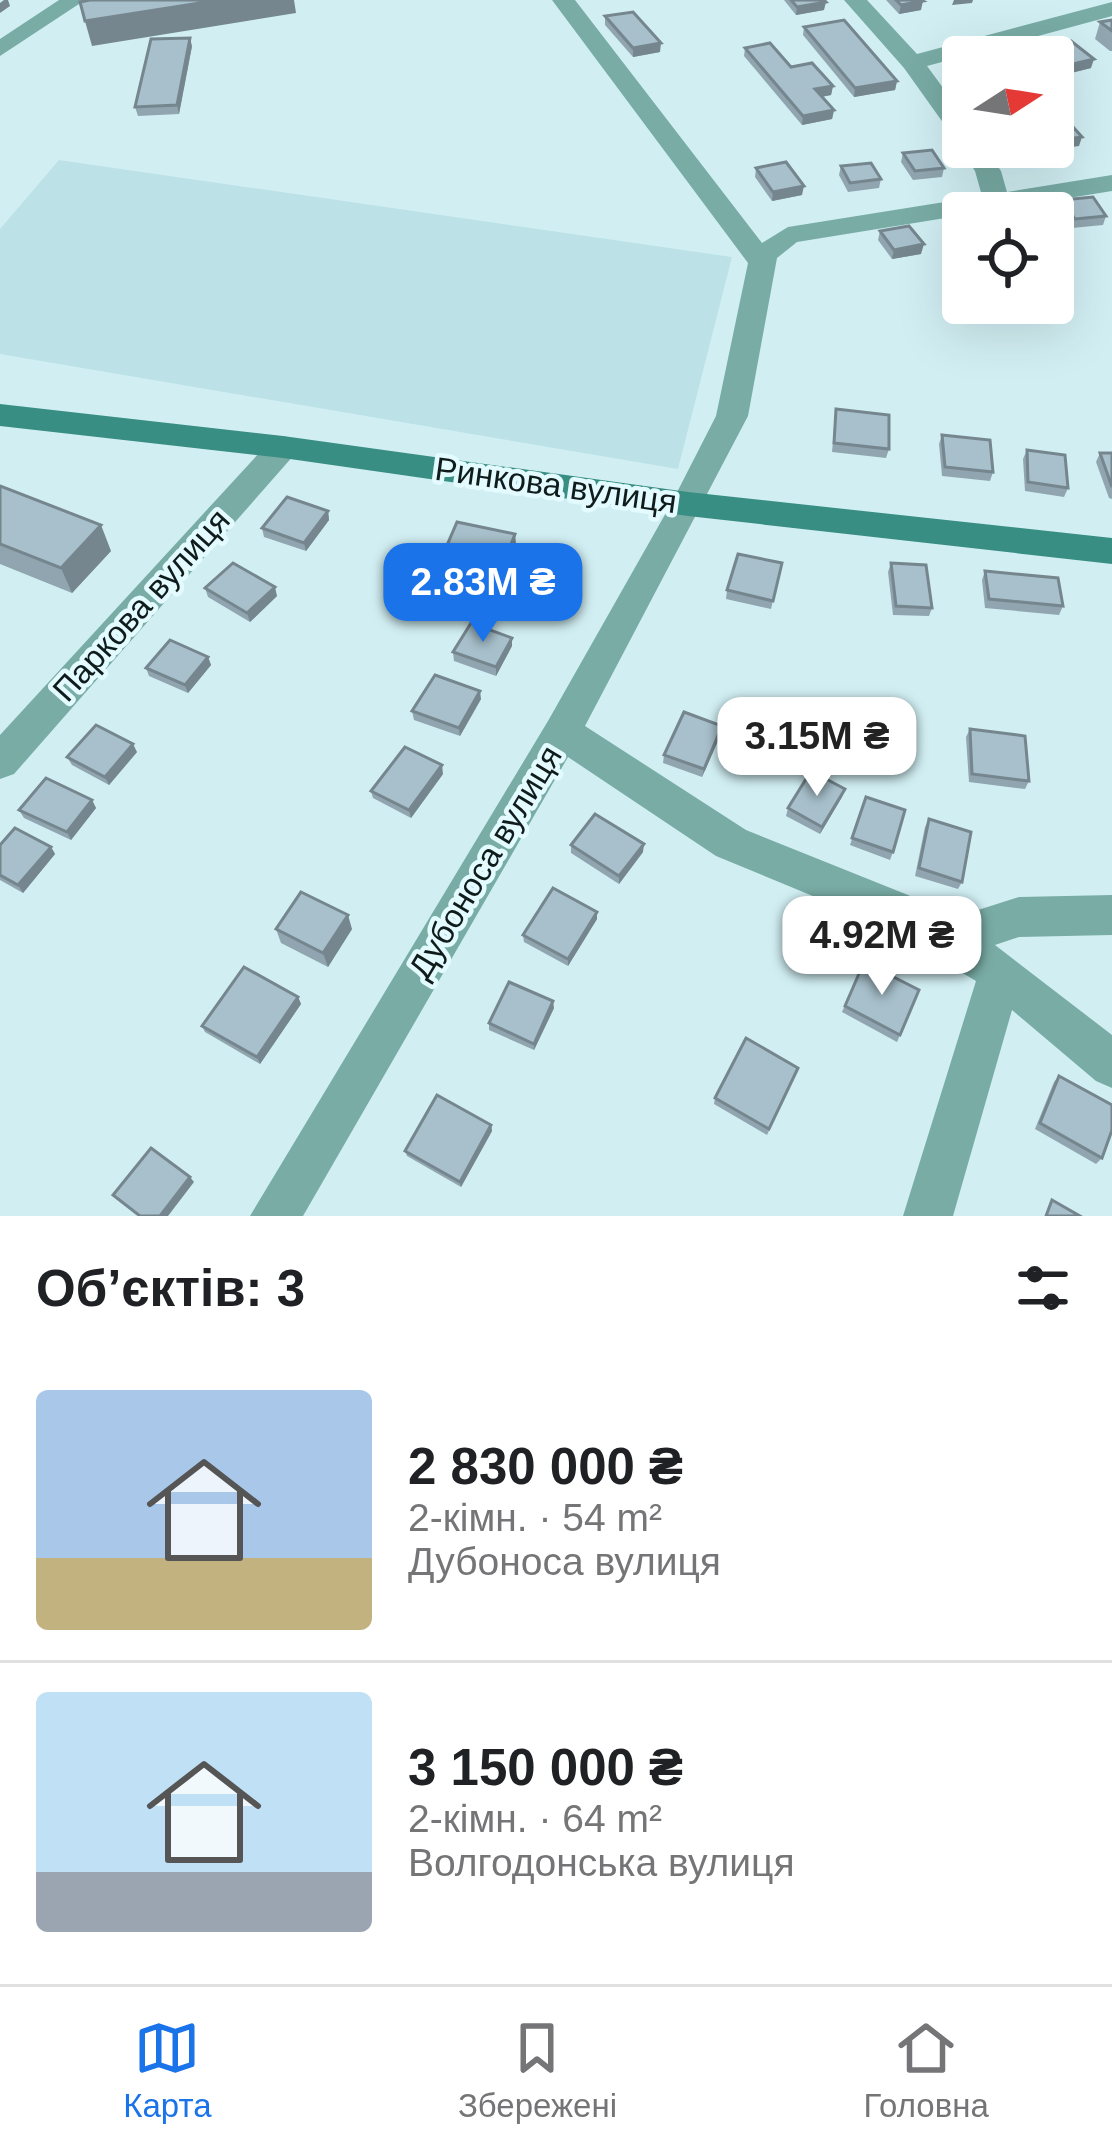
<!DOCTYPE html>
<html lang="uk">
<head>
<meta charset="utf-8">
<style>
	body { margin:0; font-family:Helvetica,sans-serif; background:#f2f2f2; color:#202124; height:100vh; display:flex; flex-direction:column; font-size:45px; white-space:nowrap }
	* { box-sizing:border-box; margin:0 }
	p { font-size:39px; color:#757577 }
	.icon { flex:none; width:66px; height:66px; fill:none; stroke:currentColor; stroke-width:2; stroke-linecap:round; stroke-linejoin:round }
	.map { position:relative; height:1216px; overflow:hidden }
	.panel { display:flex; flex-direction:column; background:#fff; flex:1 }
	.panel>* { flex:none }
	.needle { width:78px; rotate:78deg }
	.fabs { position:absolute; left:942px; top:36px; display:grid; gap:24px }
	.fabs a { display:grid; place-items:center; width:132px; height:132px; border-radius:12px; background:#fff; box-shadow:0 12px 48px #0002; font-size:60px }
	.price { position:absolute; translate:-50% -102px; padding:0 27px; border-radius:24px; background:#fff; color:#222; font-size:39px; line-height:78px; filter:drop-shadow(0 3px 6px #0008) }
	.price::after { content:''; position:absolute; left:50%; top:72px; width:36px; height:27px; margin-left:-18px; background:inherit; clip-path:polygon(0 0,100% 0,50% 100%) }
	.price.on { background:#1a73e8; color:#fff }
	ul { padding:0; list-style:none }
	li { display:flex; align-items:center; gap:36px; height:300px; padding:0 36px }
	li+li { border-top:3px solid #e0e0e0 }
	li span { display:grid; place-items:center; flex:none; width:336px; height:240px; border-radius:12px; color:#555 }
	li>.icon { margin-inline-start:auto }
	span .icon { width:144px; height:144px; fill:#fffc; stroke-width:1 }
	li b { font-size:51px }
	h2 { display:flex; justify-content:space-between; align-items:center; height:144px; padding:0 36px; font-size:51px }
	.dock { display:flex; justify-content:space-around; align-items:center; height:168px; border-top:3px solid #e0e0e0; background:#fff; font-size:33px; color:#757577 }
	.dock a { display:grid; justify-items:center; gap:6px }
	.dock .on { color:#1a73e8 }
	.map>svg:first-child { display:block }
	.built { fill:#bce2e7 }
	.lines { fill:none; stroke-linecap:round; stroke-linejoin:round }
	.minor { fill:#79aca5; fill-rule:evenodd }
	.secondary { fill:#398e84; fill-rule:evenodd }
	.wall { fill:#90a5af }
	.shaded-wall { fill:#75868e }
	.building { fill:#a7c0cb; stroke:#75868e; stroke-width:3 }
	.labels { text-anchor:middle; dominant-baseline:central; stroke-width:9; stroke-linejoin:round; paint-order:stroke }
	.street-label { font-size:33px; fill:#101b1c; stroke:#e3fbfe }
</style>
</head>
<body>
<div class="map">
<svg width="1112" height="1216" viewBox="0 0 1112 1216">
	<rect width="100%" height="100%" fill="#d1eff3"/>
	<polygon class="built" points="59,160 732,257 678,469 0,354 0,229"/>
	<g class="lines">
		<g class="minor">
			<polygon points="59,0 85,0 0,56 0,39"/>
			<polygon points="552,0 575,0 762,243 788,227 982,196 975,171 959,147 963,142 963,147 985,147 1001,171 1007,192 1112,175 1112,191 797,242 777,258 748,416 585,726 746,830 908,895 953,918 1019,897 1112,895 1112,935 1019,937 995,945 1112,1035 1112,1088 1096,1081 1012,1010 953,1216 903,1216 976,981 878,923 716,856 568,757 303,1216 250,1216 548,721 671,504 716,416 748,263"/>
			<polygon points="844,0 867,0 917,54 1112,2 1112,16 927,66 963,115 963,141 954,138 904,68"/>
			<polygon points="283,436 294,439 299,447 294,455 14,774 0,779 0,735 272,439"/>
		</g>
		<polygon class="secondary" points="0,404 283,436 688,492 1112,538 1112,564 688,516 283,458 0,426"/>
	</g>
	<g class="wall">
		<polygon points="784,0 824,0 824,10 796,15"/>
		<polygon points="886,0 921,0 921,10 899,14"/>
		<polygon points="605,16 660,52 633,57 605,25"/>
		<polygon points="1112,20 1112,51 1110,51 1095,39 1100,22"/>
		<polygon points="804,27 897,81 895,90 854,97 803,35"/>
		<polygon points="192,46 179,114 138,116 135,107"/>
		<polygon points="1046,47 1091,68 1067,74 1053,63 1053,57 1044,55"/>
		<polygon points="745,48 833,86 831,95 822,97 834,110 832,119 802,125 744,56"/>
		<polygon points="903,153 944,168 942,177 913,180 901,162"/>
		<polygon points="841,166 881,179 879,188 848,192 839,175"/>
		<polygon points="756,168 802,195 772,201 755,177"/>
		<polygon points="1062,200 1106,216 1103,225 1072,228 1059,209"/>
		<polygon points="963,223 963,251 959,251 946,236 948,227"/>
		<polygon points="880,231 921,254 892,259 878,240"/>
		<polygon points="836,409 889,449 886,458 832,452"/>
		<polygon points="942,435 993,472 990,481 942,476 939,444"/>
		<polygon points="1027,450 1068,488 1064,497 1025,491 1023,459"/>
		<polygon points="1100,453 1112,453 1112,499 1109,498 1096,462"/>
		<polygon points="0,486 111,551 72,593 0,564"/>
		<polygon points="328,511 329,520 306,551 264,537 262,528"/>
		<polygon points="516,543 498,586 440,573 439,564"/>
		<polygon points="782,563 771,609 726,599 727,590"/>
		<polygon points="891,563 932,608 929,616 893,615 888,572"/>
		<polygon points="985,571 1063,606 1059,615 985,608 982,580"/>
		<polygon points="205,588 277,596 250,622 208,597"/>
		<polygon points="512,646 496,676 454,661 453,652"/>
		<polygon points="208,657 211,665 188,693 149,676 146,668"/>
		<polygon points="481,699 460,736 414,720 412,711"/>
		<polygon points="722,726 721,734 702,777 663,763 664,755"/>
		<polygon points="970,729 1029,781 1025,789 969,782 966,737"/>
		<polygon points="137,752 109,785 72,765 67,757"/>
		<polygon points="443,774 411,818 373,798 371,791"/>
		<polygon points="842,797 820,834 786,816 788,808"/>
		<polygon points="866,797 893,852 890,860 850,845"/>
		<polygon points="92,800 96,808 71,840 24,818 19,810"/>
		<polygon points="929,819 962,882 958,889 915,876 925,827"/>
		<polygon points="0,845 51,847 55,854 23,893 0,880"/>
		<polygon points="571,845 643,852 619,884 571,853"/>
		<polygon points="597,912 597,919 568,966 524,942 523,935"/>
		<polygon points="276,929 352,929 328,967 281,943"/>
		<polygon points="864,962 900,1035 897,1042 842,1012"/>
		<polygon points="298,997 301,1004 260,1064 205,1032 202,1026"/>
		<polygon points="554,1008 534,1050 489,1030 489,1023"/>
		<polygon points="798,1068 767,1135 714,1104 715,1098"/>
		<polygon points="1059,1076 1102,1158 1096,1164 1035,1129 1054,1082"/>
		<polygon points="491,1125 492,1131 461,1187 407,1156 405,1151"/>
	</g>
	<g class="shaded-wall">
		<polygon points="4,0 8,0 10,6 0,13 0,3"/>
		<polygon points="219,0 294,0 296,13 92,46 85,21"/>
		<polygon points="954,0 973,0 972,3 952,5"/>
		<polygon points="923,1 921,10 899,14 901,5"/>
		<polygon points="826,2 824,10 796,15 797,7"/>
		<polygon points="190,38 192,46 179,114 177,105"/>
		<polygon points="661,43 660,52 633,57 633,48"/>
		<polygon points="1094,59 1091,68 1067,74 1069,65"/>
		<polygon points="897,81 895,90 854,97 855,88"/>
		<polygon points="833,86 831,95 814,98 815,89"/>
		<polygon points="834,110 832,119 802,125 803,116"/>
		<polygon points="1082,137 1079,146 1045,151 1047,147 1053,147 1053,141"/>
		<polygon points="804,186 802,195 772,201 773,192"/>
		<polygon points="924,244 921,254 892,259 894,250"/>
		<polygon points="328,511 329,520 306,551 304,543"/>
		<polygon points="101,525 111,551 72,593 61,568"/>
		<polygon points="515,534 516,543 498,586 498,577"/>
		<polygon points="275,587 277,596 250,622 247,613"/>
		<polygon points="512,638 512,646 496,676 496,667"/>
		<polygon points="208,657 211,665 188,693 185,685"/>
		<polygon points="480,691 481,699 460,736 459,728"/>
		<polygon points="722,726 721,734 702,777 704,769"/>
		<polygon points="133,744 137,752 109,785 105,777"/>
		<polygon points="442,765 443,774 411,818 409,810"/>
		<polygon points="845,789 842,797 820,834 822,827"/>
		<polygon points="92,800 96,808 71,840 67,832"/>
		<polygon points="644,844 643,852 619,884 619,876"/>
		<polygon points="51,847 55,854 23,893 18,885"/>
		<polygon points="597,912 597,919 568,966 568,959"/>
		<polygon points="348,915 352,929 328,967 323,953"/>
		<polygon points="298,997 301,1004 260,1064 257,1057"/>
		<polygon points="553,1001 554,1008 534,1050 534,1044"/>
		<polygon points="491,1125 492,1131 461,1187 460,1182"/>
		<polygon points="190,1177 194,1182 168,1216 160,1216"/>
	</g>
	<g class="building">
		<polygon points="90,0 219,0 85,21 80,2"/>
		<polygon points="791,0 824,0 826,2 797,7"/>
		<polygon points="896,0 921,0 923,1 901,5"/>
		<polygon points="633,12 661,43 633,48 605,16"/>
		<polygon points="844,20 897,81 855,88 804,27"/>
		<polygon points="1112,20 1112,31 1100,22"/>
		<polygon points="190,38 177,105 135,107 151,39"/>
		<polygon points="1071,41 1094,59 1069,65 1046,47"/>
		<polygon points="770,43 791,67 812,63 833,86 815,89 834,110 803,116 745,48"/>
		<polygon points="1011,52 1017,57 986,56"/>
		<polygon points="1055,107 1082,137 1053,141 1053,108"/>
		<polygon points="932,150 944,168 915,171 903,153"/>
		<polygon points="786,162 804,186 773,192 756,168"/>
		<polygon points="871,163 881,179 850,183 841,166"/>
		<polygon points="1093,197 1106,216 1075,219 1062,200"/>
		<polygon points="963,223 963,242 962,242 948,227"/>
		<polygon points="909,226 924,244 894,250 880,231"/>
		<polygon points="836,409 889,415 889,449 834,443"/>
		<polygon points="942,435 990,440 993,472 945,467"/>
		<polygon points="1027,450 1065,455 1068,488 1028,482"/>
		<polygon points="1100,453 1112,453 1112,487"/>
		<polygon points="0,486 101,525 61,568 0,544"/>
		<polygon points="287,497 328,511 304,543 262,528"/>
		<polygon points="457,522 515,534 498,577 439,564"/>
		<polygon points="738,554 782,563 773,601 727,590"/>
		<polygon points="233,563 275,587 247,613 205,588"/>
		<polygon points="891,563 926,565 932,608 896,606"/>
		<polygon points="985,571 1058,578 1063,606 989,599"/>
		<polygon points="471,623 512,638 496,667 453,652"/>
		<polygon points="170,640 208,657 185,685 146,668"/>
		<polygon points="435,675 480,691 459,728 412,711"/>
		<polygon points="684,712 722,726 704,769 664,755"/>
		<polygon points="96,725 133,744 105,777 67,757"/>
		<polygon points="970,729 1025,736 1029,781 972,774"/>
		<polygon points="405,747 442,765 409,810 371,791"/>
		<polygon points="811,771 845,789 822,827 788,808"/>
		<polygon points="46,778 92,800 67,832 19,810"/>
		<polygon points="866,797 905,810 893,852 852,838"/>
		<polygon points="595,814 644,844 619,876 571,845"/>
		<polygon points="929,819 971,832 962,882 919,868"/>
		<polygon points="15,828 51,847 18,885 0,875 0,845"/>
		<polygon points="553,888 597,912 568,959 523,935"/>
		<polygon points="301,892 348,915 323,953 276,929"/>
		<polygon points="864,962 919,990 900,1035 845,1006"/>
		<polygon points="244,967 298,997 257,1057 202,1026"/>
		<polygon points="509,982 553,1001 534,1044 489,1023"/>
		<polygon points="746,1038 798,1068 769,1129 715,1098"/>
		<polygon points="1059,1076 1112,1105 1112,1130 1102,1158 1040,1123"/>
		<polygon points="437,1095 491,1125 460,1182 405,1151"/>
		<polygon points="151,1148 190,1177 160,1216 140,1216 113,1195"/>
		<polygon points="1052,1200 1080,1216 1046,1216"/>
	</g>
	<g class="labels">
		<g class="street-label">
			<text transform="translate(556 485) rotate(8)">Ринкова вулиця</text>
			<text transform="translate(141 605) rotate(-48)">Паркова вулиця</text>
			<text transform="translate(485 862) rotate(-59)">Дубоноса вулиця</text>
		</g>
	</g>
</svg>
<div class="fabs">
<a><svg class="needle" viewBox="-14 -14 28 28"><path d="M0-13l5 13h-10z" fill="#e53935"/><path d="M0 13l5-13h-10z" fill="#757577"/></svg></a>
<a><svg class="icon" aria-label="locate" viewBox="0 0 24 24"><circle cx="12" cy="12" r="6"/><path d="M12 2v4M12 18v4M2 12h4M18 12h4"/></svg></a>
</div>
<b class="price on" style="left:483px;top:645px">2.83M ₴</b>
<b class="price" style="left:817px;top:799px">3.15M ₴</b>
<b class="price" style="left:882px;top:998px">4.92M ₴</b>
</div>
<section class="panel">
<h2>Об’єктів: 3<svg class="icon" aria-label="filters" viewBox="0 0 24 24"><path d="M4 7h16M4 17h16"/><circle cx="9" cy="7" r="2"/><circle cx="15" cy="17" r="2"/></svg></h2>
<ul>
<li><span style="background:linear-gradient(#a9c7e8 70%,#c2b280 0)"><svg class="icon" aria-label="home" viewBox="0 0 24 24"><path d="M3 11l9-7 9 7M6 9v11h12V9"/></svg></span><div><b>2 830 000 ₴</b><p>2-кімн. · 54 m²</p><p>Дубоноса вулиця</p></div></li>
<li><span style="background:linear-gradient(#bfe0f5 75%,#9aa5b1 0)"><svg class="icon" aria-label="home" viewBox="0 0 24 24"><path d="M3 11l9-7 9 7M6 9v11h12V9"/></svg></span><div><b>3 150 000 ₴</b><p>2-кімн. · 64 m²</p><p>Волгодонська вулиця</p></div></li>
</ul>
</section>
<nav class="dock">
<a class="on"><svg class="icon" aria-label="map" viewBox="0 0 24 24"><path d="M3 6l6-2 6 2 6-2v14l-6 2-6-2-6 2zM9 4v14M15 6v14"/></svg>Карта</a>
<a><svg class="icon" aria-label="saved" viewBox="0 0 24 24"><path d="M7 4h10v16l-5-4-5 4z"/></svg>Збережені</a>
<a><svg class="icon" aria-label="home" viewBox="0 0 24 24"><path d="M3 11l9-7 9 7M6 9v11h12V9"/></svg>Головна</a>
</nav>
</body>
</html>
